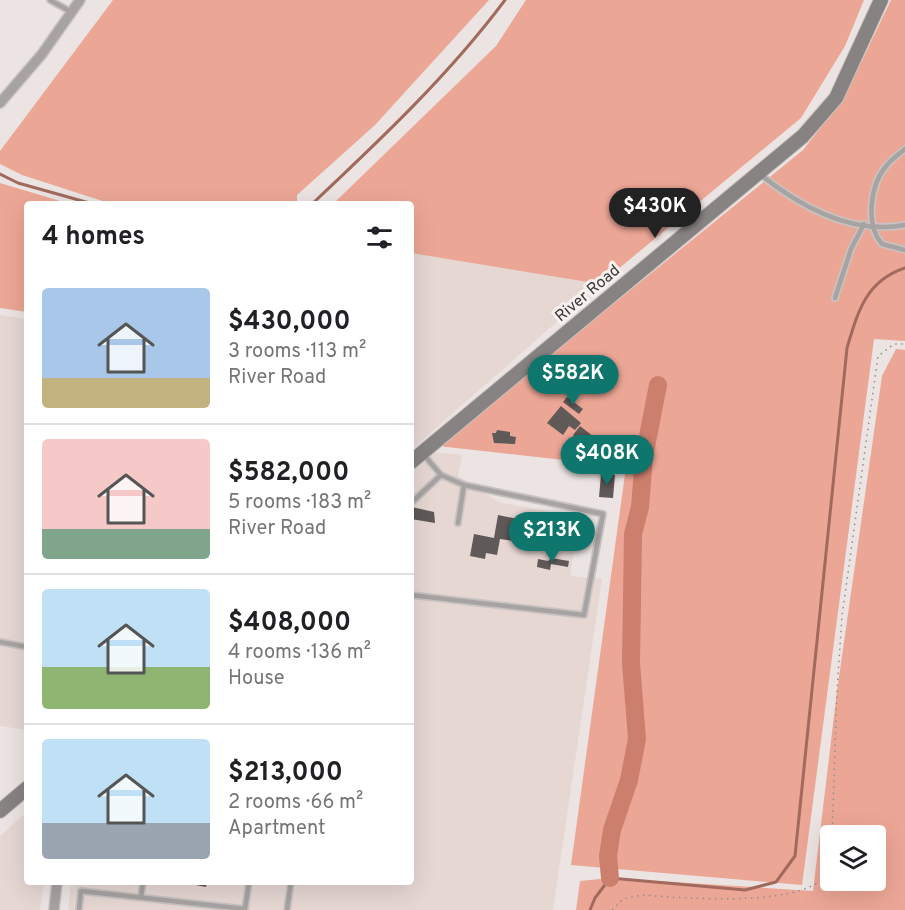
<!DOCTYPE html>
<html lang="en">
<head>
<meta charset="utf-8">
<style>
	body { margin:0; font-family:Overpass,sans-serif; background:#f2f2f2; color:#202124; height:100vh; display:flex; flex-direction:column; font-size:22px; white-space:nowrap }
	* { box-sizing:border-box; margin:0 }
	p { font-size:20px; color:#757577 }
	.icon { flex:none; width:33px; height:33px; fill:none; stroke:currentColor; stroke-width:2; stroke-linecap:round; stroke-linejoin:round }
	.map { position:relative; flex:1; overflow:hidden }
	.sheet { position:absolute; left:24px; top:201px; width:390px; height:684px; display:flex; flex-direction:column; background:#fff; border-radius:6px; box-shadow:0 6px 24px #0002 }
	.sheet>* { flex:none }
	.controls { position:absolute; left:820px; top:825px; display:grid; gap:12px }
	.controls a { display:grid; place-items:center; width:66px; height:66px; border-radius:6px; background:#fff; box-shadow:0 6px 24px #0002; font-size:30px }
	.price { position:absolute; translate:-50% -51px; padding:0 14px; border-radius:21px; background:#0f766e; color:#fff; font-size:20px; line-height:39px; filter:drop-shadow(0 2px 3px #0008) }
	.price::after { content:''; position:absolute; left:50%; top:36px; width:18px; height:14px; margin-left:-9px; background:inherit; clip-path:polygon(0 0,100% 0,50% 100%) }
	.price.active { background:#222; color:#fff }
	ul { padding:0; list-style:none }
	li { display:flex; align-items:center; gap:18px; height:150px; padding:0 18px }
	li+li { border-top:2px solid #e0e0e0 }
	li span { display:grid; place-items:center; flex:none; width:168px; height:120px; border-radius:6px; color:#555 }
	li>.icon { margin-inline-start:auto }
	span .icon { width:72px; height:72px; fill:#fffc; stroke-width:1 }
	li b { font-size:26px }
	h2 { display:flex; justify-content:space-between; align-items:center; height:72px; padding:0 18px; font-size:26px }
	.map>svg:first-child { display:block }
	.built { fill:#e6d7d3 }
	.green { fill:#eca696; fill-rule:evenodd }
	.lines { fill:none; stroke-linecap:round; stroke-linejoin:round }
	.stream { stroke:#a16a5d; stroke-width:3 }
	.river { stroke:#cd7f6d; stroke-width:18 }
	.building { fill:#5f5958 }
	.lane-casing { stroke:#c8c2c0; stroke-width:8 }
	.street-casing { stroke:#c8c2c0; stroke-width:12 }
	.secondary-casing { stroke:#c8c2c0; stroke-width:16 }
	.path { stroke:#928d8c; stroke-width:1.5; stroke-dasharray:1.5 4.5; stroke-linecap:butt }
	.lane { stroke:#a6a3a2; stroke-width:4.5 }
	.street { stroke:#a6a3a2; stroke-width:9 }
	.secondary { stroke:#878382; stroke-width:14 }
	.labels { text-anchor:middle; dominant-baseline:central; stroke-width:6; stroke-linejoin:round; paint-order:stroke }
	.street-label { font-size:16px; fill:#3b3838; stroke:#f9f1f0 }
</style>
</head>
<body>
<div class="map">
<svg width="905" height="910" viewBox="0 0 905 910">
	<rect width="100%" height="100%" fill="#ebe4e2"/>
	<g class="built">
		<polygon points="411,253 600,284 411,450"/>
		<polygon points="0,315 27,319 27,730 0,726"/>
		<polygon points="432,452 462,455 458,476 499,502 579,518 570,576 602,579 553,910 68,910 71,882 411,882 411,469"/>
		<polygon points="27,812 27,882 44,882 40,910 0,910 0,836"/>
	</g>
	<g class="green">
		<polygon points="113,0 489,0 375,125 297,195 297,204 112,204 22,175 0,164 0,151"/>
		<polygon points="526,0 864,0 845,46 801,118 600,284 411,253 411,204 333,204 496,46"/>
		<polygon points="891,0 905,0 905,341 874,339 802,885 571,865 626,467 438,446 803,150 844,98"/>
		<polygon points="0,183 70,204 27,204 27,312 0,308"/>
		<path d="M896 349 905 350V910H576L580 881 610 878 813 891 837 691 882 376ZM831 836H876V880H831Z"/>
	</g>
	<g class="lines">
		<g class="stream">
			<polyline points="0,174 18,183 93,204"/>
			<path d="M312 204C380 140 449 75 505 0"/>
			<path d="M590 910 595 898 610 878 745 890 776 882 795 856 847 348C858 311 866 281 905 268"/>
		</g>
		<polyline class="river" points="610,878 608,856 612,830 629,780 637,739 631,663 633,534 640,507 644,457 658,385"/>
	</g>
	<g class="building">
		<polygon points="567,397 583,409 579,414 563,402"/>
		<polygon points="561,406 581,423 575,430 569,426 563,435 547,423"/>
		<polygon points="580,426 594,437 586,446 573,435"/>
		<polygon points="497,430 510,432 510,436 516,437 515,444 494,443 492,433 496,433"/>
		<polygon points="601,474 615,475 613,498 599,497"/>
		<polygon points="412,507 434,512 435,523 411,519"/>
		<polygon points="498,515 523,520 521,531 527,532 525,543 500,539 497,555 486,553 485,559 470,556 474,534 494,538"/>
		<polygon points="551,558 569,561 568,567 551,564 550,570 537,567 538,559 548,561"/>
		<polygon points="180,882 207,882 206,887"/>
	</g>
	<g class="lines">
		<defs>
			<g id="lane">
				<polyline points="50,0 71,12"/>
				<path d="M905 149C899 154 892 159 887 165 870 184 865 225 882 244L905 250"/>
				<path d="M761 175C801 207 851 235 905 225"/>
				<polyline points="835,298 851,249 864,224"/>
				<polyline points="411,503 441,475"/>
				<polyline points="458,523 464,485"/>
				<polyline points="411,595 584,615 603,514 464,485 441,475 424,455"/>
				<polyline points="0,642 27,647"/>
				<polyline points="141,897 143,882"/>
				<polyline points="79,910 81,891 245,909 249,882"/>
				<polyline points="287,910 291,882"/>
			</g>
			<g id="street">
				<polyline points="0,103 42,54 80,0"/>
				<polyline points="54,910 57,882"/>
			</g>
			<g id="secondary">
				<polyline points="411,462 803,136 836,98 881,0"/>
				<polyline points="0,811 27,788"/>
			</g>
		</defs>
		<use href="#lane" class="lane-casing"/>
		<use href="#street" class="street-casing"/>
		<use href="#secondary" class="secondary-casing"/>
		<g class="path">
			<polyline points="832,836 837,691 842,616 878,356 894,344 905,344"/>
			<path d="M612 910 623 899 642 895C685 898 817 910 831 867"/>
		</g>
		<use href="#lane" class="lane"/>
		<use href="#street" class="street"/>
		<use href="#secondary" class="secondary"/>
	</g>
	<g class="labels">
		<g class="street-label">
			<text transform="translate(588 294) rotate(-40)">River Road</text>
		</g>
	</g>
</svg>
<div class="controls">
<a><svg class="icon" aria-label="layers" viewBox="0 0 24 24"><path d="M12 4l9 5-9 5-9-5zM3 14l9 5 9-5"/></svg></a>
</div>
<b class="price active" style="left:655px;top:239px">$430K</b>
<b class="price" style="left:573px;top:406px">$582K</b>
<b class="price" style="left:607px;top:486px">$408K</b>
<b class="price" style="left:552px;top:563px">$213K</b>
<section class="sheet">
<h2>4 homes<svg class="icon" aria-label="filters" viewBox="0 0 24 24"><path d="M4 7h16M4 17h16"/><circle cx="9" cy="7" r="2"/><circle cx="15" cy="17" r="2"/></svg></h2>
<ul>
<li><span style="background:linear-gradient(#a9c7e8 75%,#c2b280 0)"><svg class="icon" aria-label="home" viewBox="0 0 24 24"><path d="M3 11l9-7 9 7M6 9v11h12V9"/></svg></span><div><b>$430,000</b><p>3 rooms · 113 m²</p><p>River Road</p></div></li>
<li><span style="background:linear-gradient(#f6c9c9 75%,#7fa58c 0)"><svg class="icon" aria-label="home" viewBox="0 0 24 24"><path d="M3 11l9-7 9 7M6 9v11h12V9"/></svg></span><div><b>$582,000</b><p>5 rooms · 183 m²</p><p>River Road</p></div></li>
<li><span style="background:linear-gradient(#bfe0f5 65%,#8fb573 0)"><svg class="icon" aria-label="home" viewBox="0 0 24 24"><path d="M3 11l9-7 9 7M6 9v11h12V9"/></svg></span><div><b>$408,000</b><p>4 rooms · 136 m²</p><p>House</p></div></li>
<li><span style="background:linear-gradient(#bfe0f5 70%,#9aa5b1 0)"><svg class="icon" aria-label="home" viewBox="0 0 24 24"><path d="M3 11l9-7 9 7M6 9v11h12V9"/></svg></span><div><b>$213,000</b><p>2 rooms · 66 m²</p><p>Apartment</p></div></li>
</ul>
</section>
</div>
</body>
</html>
